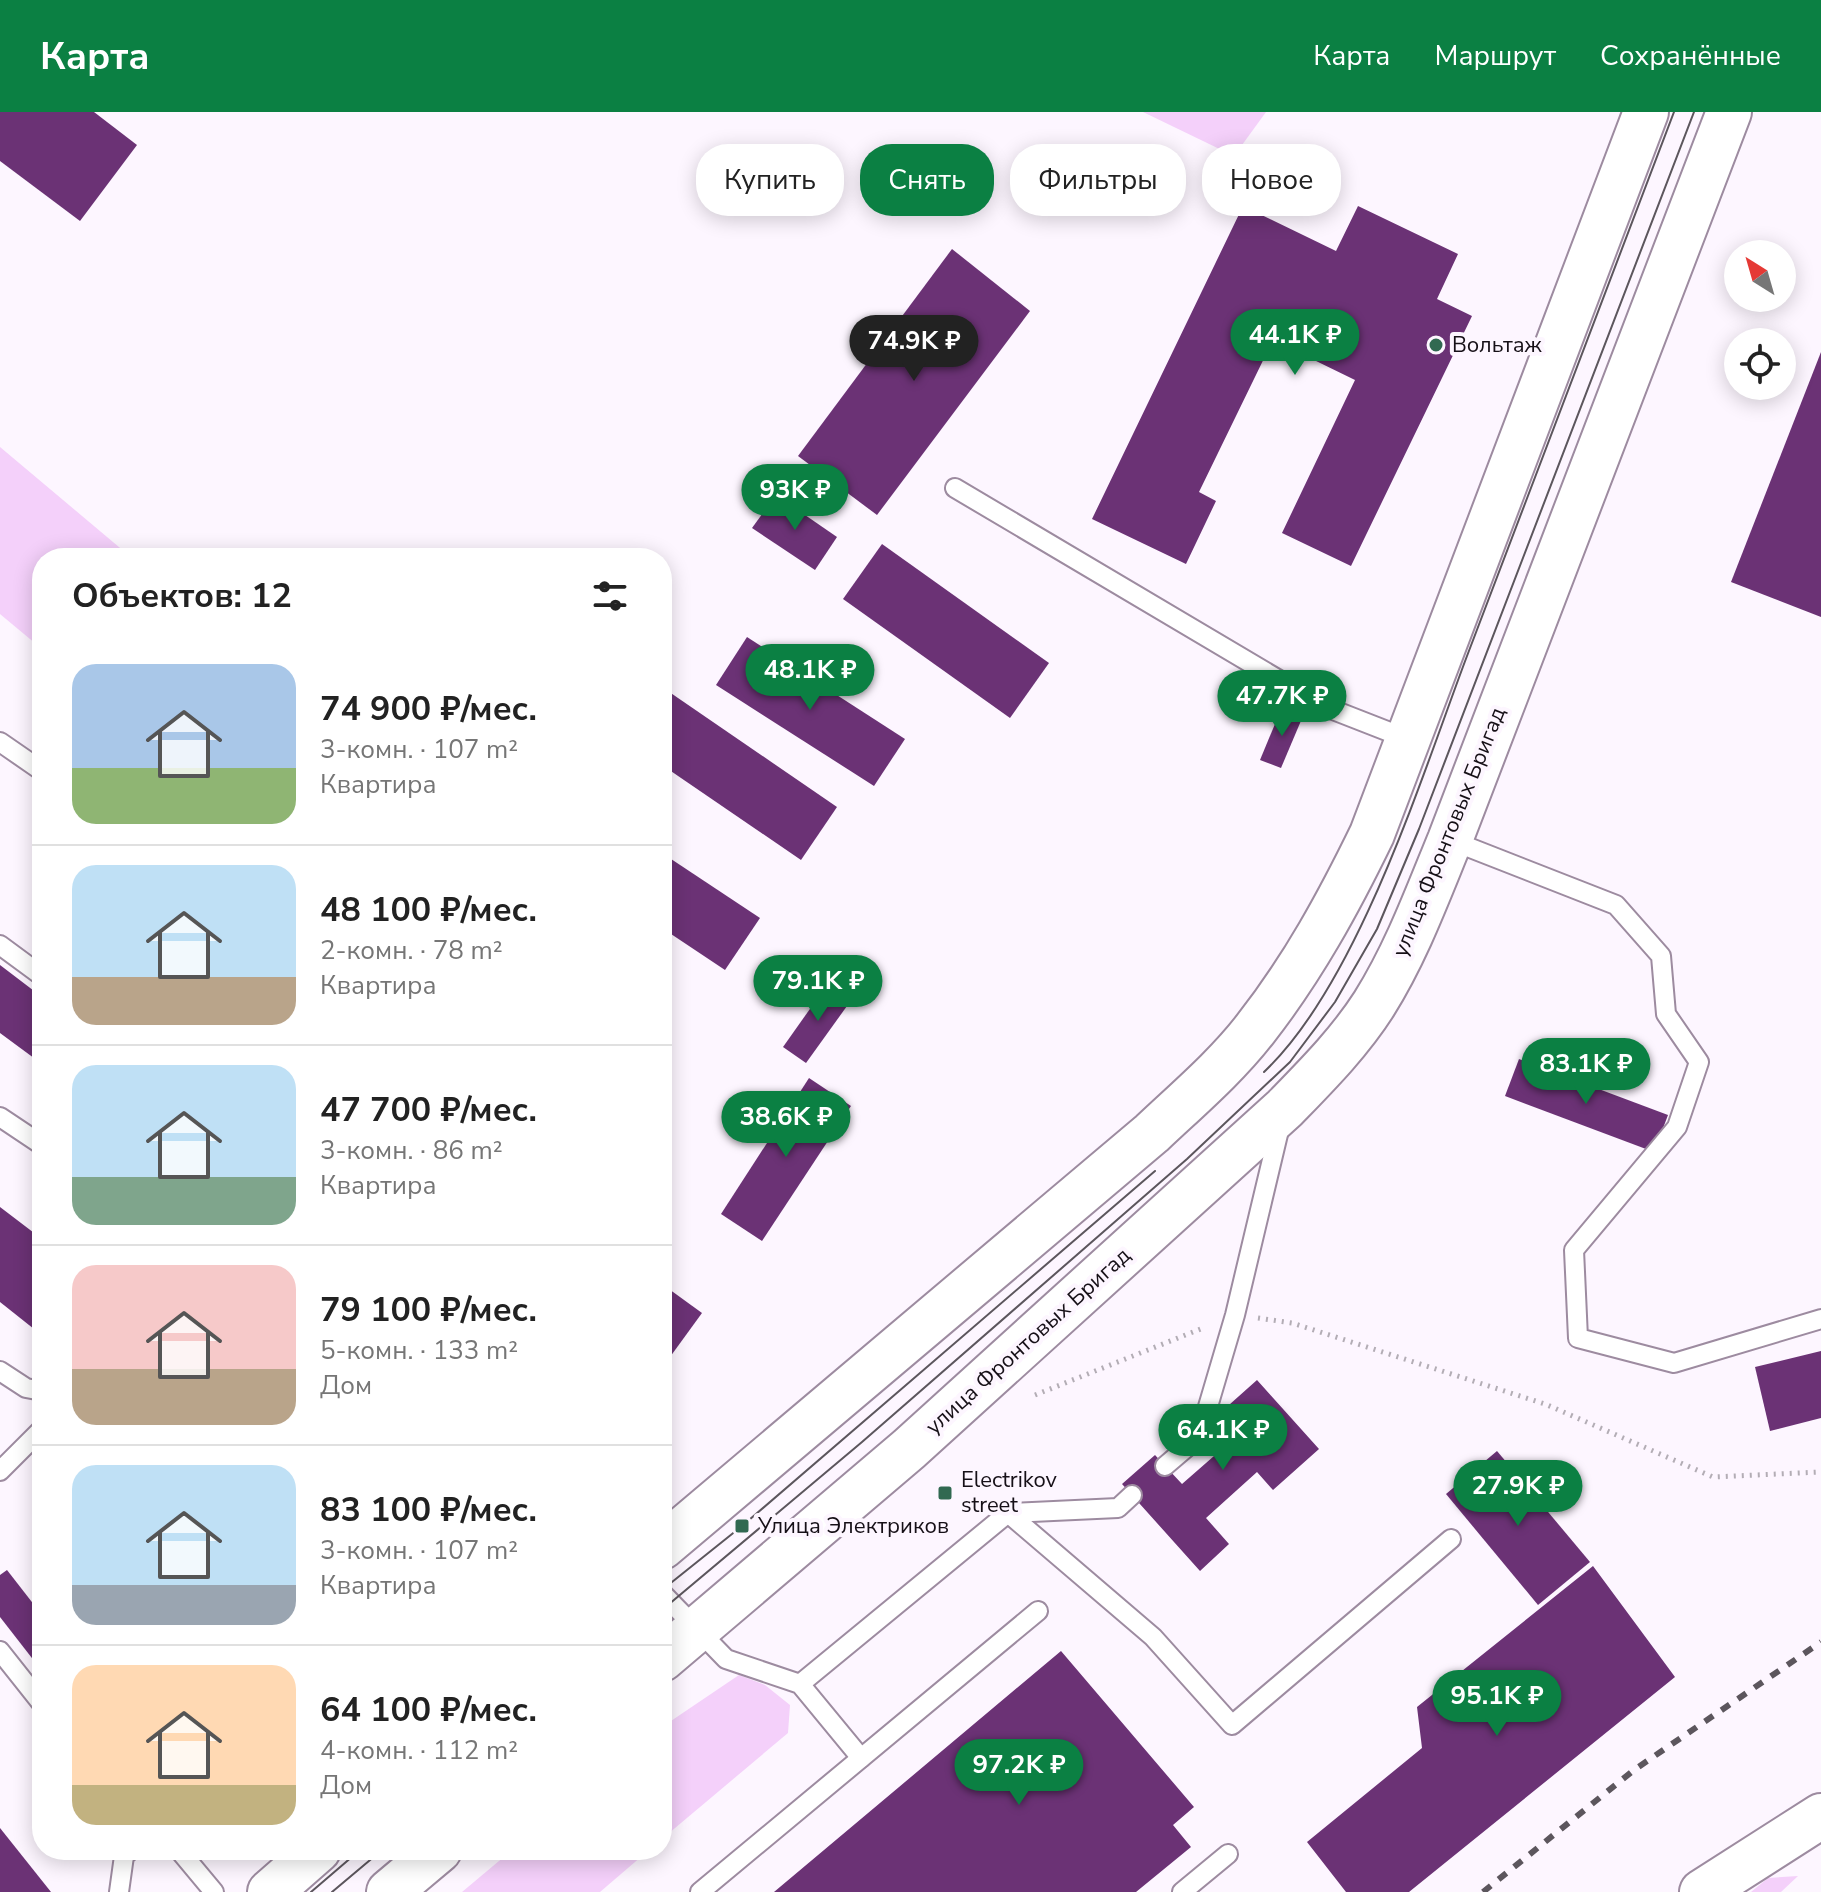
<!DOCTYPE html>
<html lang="ru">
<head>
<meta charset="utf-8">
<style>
	body { margin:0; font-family:"Nunito Sans",sans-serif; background:#f2f2f2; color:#222; height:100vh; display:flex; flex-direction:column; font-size:30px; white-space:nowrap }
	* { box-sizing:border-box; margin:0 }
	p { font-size:26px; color:#767676 }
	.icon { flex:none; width:44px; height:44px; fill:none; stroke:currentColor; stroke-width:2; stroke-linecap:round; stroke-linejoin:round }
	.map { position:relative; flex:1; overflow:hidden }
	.details { position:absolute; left:32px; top:436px; width:640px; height:1312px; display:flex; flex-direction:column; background:#fff; border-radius:32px; box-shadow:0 4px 20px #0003 }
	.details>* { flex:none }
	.banner { position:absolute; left:696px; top:32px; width:760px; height:72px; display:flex; gap:16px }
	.needle { width:52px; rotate:323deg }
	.tools { position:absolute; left:1724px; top:128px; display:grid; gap:16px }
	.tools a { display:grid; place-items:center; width:72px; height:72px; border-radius:50%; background:#fff; box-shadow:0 4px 20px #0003; font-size:40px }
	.price { position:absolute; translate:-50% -68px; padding:0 18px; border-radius:28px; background:#0b8043; color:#fff; font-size:26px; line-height:52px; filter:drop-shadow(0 2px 4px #0008) }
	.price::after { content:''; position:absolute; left:50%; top:48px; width:24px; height:18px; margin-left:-12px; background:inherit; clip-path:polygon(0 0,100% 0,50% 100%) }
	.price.on { background:#222; color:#fff }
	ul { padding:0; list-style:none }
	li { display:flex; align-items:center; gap:24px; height:200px; padding:0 40px }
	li+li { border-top:2px solid #e0e0e0 }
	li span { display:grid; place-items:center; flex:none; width:224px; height:160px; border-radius:24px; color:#555 }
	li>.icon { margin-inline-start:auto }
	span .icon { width:96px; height:96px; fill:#fffc; stroke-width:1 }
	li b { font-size:34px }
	h2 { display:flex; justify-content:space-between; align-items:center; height:96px; padding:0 40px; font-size:34px }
	.tag { padding:0 28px; border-radius:32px; background:#fff; box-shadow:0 4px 20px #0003; font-size:28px; line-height:72px }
	.tag.on { background:#0b8043; color:#fff }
	header { display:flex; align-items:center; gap:48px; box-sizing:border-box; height:112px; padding:0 40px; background:#0b8043; color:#fff }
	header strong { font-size:38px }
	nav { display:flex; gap:44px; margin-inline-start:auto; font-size:28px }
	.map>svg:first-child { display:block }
	.green { fill:#f4d0fa }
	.building { fill:#6b3275 }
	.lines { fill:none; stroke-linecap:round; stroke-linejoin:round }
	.lane-casing { stroke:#9d8ba0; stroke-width:22 }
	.secondary-casing { stroke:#9d8ba0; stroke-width:48 }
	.path { stroke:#b3adb5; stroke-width:5; stroke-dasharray:2 6; stroke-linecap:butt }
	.lane { stroke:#fff; stroke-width:18 }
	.secondary { stroke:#fff; stroke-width:44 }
	.tram { stroke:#5c565d; stroke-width:2 }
	.rail { stroke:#5c565d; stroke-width:6; stroke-dasharray:10 10; stroke-linecap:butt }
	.poi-dot { fill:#316951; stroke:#fdf6ff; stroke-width:3 }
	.labels { text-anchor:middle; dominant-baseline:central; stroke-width:8; stroke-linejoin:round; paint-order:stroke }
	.poi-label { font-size:22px; fill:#161017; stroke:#fdf6ff; text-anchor:start }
	.street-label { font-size:22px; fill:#161017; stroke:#fdf6ff }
</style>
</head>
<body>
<header>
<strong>Карта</strong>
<nav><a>Карта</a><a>Маршрут</a><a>Сохранённые</a></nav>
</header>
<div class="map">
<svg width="1821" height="1780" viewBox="0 0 1821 1780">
	<rect width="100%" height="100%" fill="#fdf6ff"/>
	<g class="green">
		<polygon points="1143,0 1266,0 1234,44"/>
		<polygon points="0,335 132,446 42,446 42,537 0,502"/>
		<polygon points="739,1563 765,1573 790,1593 788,1621 662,1727 662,1615"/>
		<polygon points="512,1738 649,1738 600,1780 462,1780"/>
		<polygon points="1798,1764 1781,1780 1751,1780 1768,1766"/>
	</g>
	<g class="building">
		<polygon points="0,0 94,0 137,33 80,109 0,49"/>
		<polygon points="1243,94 1336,139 1358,94 1458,142 1437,187 1472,204 1351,454 1282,421 1355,268 1273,228 1199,380 1216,389 1186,452 1092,407"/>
		<polygon points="952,137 1030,199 877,403 798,344"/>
		<polygon points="1821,240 1821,505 1731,470"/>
		<polygon points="776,383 837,425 815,458 752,416"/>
		<polygon points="882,432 1049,551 1010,606 843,487"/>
		<polygon points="747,525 905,627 874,674 716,573"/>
		<polygon points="662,575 837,695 801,748 662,653"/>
		<polygon points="1282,595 1303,604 1281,656 1260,648"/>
		<polygon points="662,741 760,806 725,858 662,816"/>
		<polygon points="0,853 42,885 42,952 0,921"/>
		<polygon points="829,870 852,887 806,951 783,935"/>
		<polygon points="1519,947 1668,1003 1654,1040 1505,984"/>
		<polygon points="809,966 851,994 762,1129 721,1102"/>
		<polygon points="0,1095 42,1127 42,1207 34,1217 0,1190"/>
		<polygon points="662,1172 702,1201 662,1256"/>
		<polygon points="1821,1239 1821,1306 1770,1319 1755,1255"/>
		<polygon points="1257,1268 1319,1337 1273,1378 1257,1360 1206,1406 1229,1432 1200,1459 1122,1372 1155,1343 1182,1372 1230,1330 1211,1309"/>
		<polygon points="1497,1339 1590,1450 1538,1493 1446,1382"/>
		<polygon points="1593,1454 1675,1565 1409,1780 1346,1780 1307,1730 1422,1636 1417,1595"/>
		<polygon points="7,1458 42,1503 42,1559 0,1505 0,1463"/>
		<polygon points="1061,1539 1194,1695 1173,1713 1191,1735 1136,1780 774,1780"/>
		<polygon points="0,1716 51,1780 0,1780"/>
	</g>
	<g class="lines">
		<defs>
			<g id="lane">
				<polyline points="955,376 1323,594 1405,626"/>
				<polyline points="0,630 42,659"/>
				<polyline points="1450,728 1616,793 1661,844 1666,902 1699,950 1677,1015 1574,1138 1578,1226 1674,1251 1821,1207"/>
				<polyline points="0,833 42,864"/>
				<polyline points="0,1005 42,1033"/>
				<polyline points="0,1259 26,1276 42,1279"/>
				<polyline points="1165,1354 1199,1325 1235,1203 1280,1014"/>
				<polyline points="0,1359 42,1317"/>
				<polyline points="1008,1401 1153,1525 1232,1613 1451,1427"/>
				<polyline points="662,1481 726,1547 800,1572 861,1646"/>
				<polyline points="0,1539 42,1592"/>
				<polyline points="800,1572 1008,1401 1118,1396 1132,1383"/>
				<polyline points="179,1738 214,1780"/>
				<polyline points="119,1780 124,1744 131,1738"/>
				<polyline points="700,1780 1038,1499"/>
				<polyline points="1182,1780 1228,1742"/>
			</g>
			<g id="secondary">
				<path d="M662 1435 1152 1021C1188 987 1226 955 1256 916 1303 856 1339 790 1372 722L1646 0"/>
				<path d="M662 1547 909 1337 1285 996C1317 963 1349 931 1374 892 1406 841 1427 784 1450 728L1729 0"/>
				<polyline points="270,1780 318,1738"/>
				<polyline points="389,1780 439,1738"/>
				<polyline points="1702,1780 1821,1704"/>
			</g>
		</defs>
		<use href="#lane" class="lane-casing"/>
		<use href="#secondary" class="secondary-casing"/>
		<g class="path">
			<polyline points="1258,1206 1292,1211 1545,1292 1713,1365 1821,1360"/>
			<polyline points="1035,1283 1203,1216"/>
		</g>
		<use href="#lane" class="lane"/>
		<use href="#secondary" class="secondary"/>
		<g class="tram">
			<path d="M1264 960C1358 871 1421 666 1467 544 1536 362 1605 181 1674 0"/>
			<polyline points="662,1478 742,1414 1155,1059"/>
			<polyline points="662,1498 862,1330 1187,1047 1290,950 1335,890 1377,817 1419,717 1694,0"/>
			<polyline points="311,1780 360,1738"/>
			<polyline points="332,1780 382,1738"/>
		</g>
		<polyline class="rail" points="1483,1780 1634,1658 1821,1530"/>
	</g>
	<g class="poi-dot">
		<circle cx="1436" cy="233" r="8"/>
		<rect x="937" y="1373" width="16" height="16" rx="4"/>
		<rect x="734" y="1406" width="16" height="16" rx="4"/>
	</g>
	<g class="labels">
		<g class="poi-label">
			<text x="1452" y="233">Вольтаж</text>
			<text x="961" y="1368">Electrikov<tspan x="961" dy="25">street</tspan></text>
			<text x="758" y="1414">Улица Электриков</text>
		</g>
		<g class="street-label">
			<text transform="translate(1449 720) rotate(-68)">улица Фронтовых Бригад</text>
			<text transform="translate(1028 1229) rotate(-42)">улица Фронтовых Бригад</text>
		</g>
	</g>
</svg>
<div class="tools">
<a><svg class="needle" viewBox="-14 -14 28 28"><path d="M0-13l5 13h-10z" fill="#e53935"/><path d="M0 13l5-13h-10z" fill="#767676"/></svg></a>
<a><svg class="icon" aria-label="locate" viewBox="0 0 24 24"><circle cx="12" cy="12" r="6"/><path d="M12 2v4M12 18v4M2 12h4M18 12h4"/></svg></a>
</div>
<b class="price" style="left:1295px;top:265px">44.1K ₽</b>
<b class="price on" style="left:914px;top:271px">74.9K ₽</b>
<b class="price" style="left:795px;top:420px">93K ₽</b>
<b class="price" style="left:810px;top:600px">48.1K ₽</b>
<b class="price" style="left:1282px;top:626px">47.7K ₽</b>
<b class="price" style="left:818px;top:911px">79.1K ₽</b>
<b class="price" style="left:1586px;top:994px">83.1K ₽</b>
<b class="price" style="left:786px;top:1047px">38.6K ₽</b>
<b class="price" style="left:1223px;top:1360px">64.1K ₽</b>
<b class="price" style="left:1518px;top:1416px">27.9K ₽</b>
<b class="price" style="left:1497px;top:1626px">95.1K ₽</b>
<b class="price" style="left:1019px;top:1695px">97.2K ₽</b>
<div class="banner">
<a class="tag">Купить</a>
<a class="tag on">Снять</a>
<a class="tag">Фильтры</a>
<a class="tag">Новое</a>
</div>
<section class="details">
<h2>Объектов: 12<svg class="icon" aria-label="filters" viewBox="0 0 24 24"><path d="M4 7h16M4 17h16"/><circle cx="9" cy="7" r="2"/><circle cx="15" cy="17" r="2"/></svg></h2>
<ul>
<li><span style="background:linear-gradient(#a9c7e8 65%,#8fb573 0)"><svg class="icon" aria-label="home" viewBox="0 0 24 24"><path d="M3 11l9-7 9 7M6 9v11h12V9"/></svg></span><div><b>74 900 ₽/мес.</b><p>3-комн. · 107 m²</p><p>Квартира</p></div></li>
<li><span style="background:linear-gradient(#bfe0f5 70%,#b9a48a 0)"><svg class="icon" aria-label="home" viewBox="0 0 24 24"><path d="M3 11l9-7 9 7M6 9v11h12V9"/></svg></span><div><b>48 100 ₽/мес.</b><p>2-комн. · 78 m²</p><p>Квартира</p></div></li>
<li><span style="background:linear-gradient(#bfe0f5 70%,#7fa58c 0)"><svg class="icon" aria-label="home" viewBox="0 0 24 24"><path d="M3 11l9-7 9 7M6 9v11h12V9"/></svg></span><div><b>47 700 ₽/мес.</b><p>3-комн. · 86 m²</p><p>Квартира</p></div></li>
<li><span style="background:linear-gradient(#f6c9c9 65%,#b9a48a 0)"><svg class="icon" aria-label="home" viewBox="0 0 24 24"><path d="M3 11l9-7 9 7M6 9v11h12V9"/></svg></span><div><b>79 100 ₽/мес.</b><p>5-комн. · 133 m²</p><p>Дом</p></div></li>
<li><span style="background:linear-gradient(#bfe0f5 75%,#9aa5b1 0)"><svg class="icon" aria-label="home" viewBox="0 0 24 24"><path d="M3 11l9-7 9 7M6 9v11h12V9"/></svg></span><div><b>83 100 ₽/мес.</b><p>3-комн. · 107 m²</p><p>Квартира</p></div></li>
<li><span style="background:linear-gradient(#ffd9b3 75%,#c2b280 0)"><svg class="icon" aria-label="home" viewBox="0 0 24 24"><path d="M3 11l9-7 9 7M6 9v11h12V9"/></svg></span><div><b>64 100 ₽/мес.</b><p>4-комн. · 112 m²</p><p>Дом</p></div></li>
</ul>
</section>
</div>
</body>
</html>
